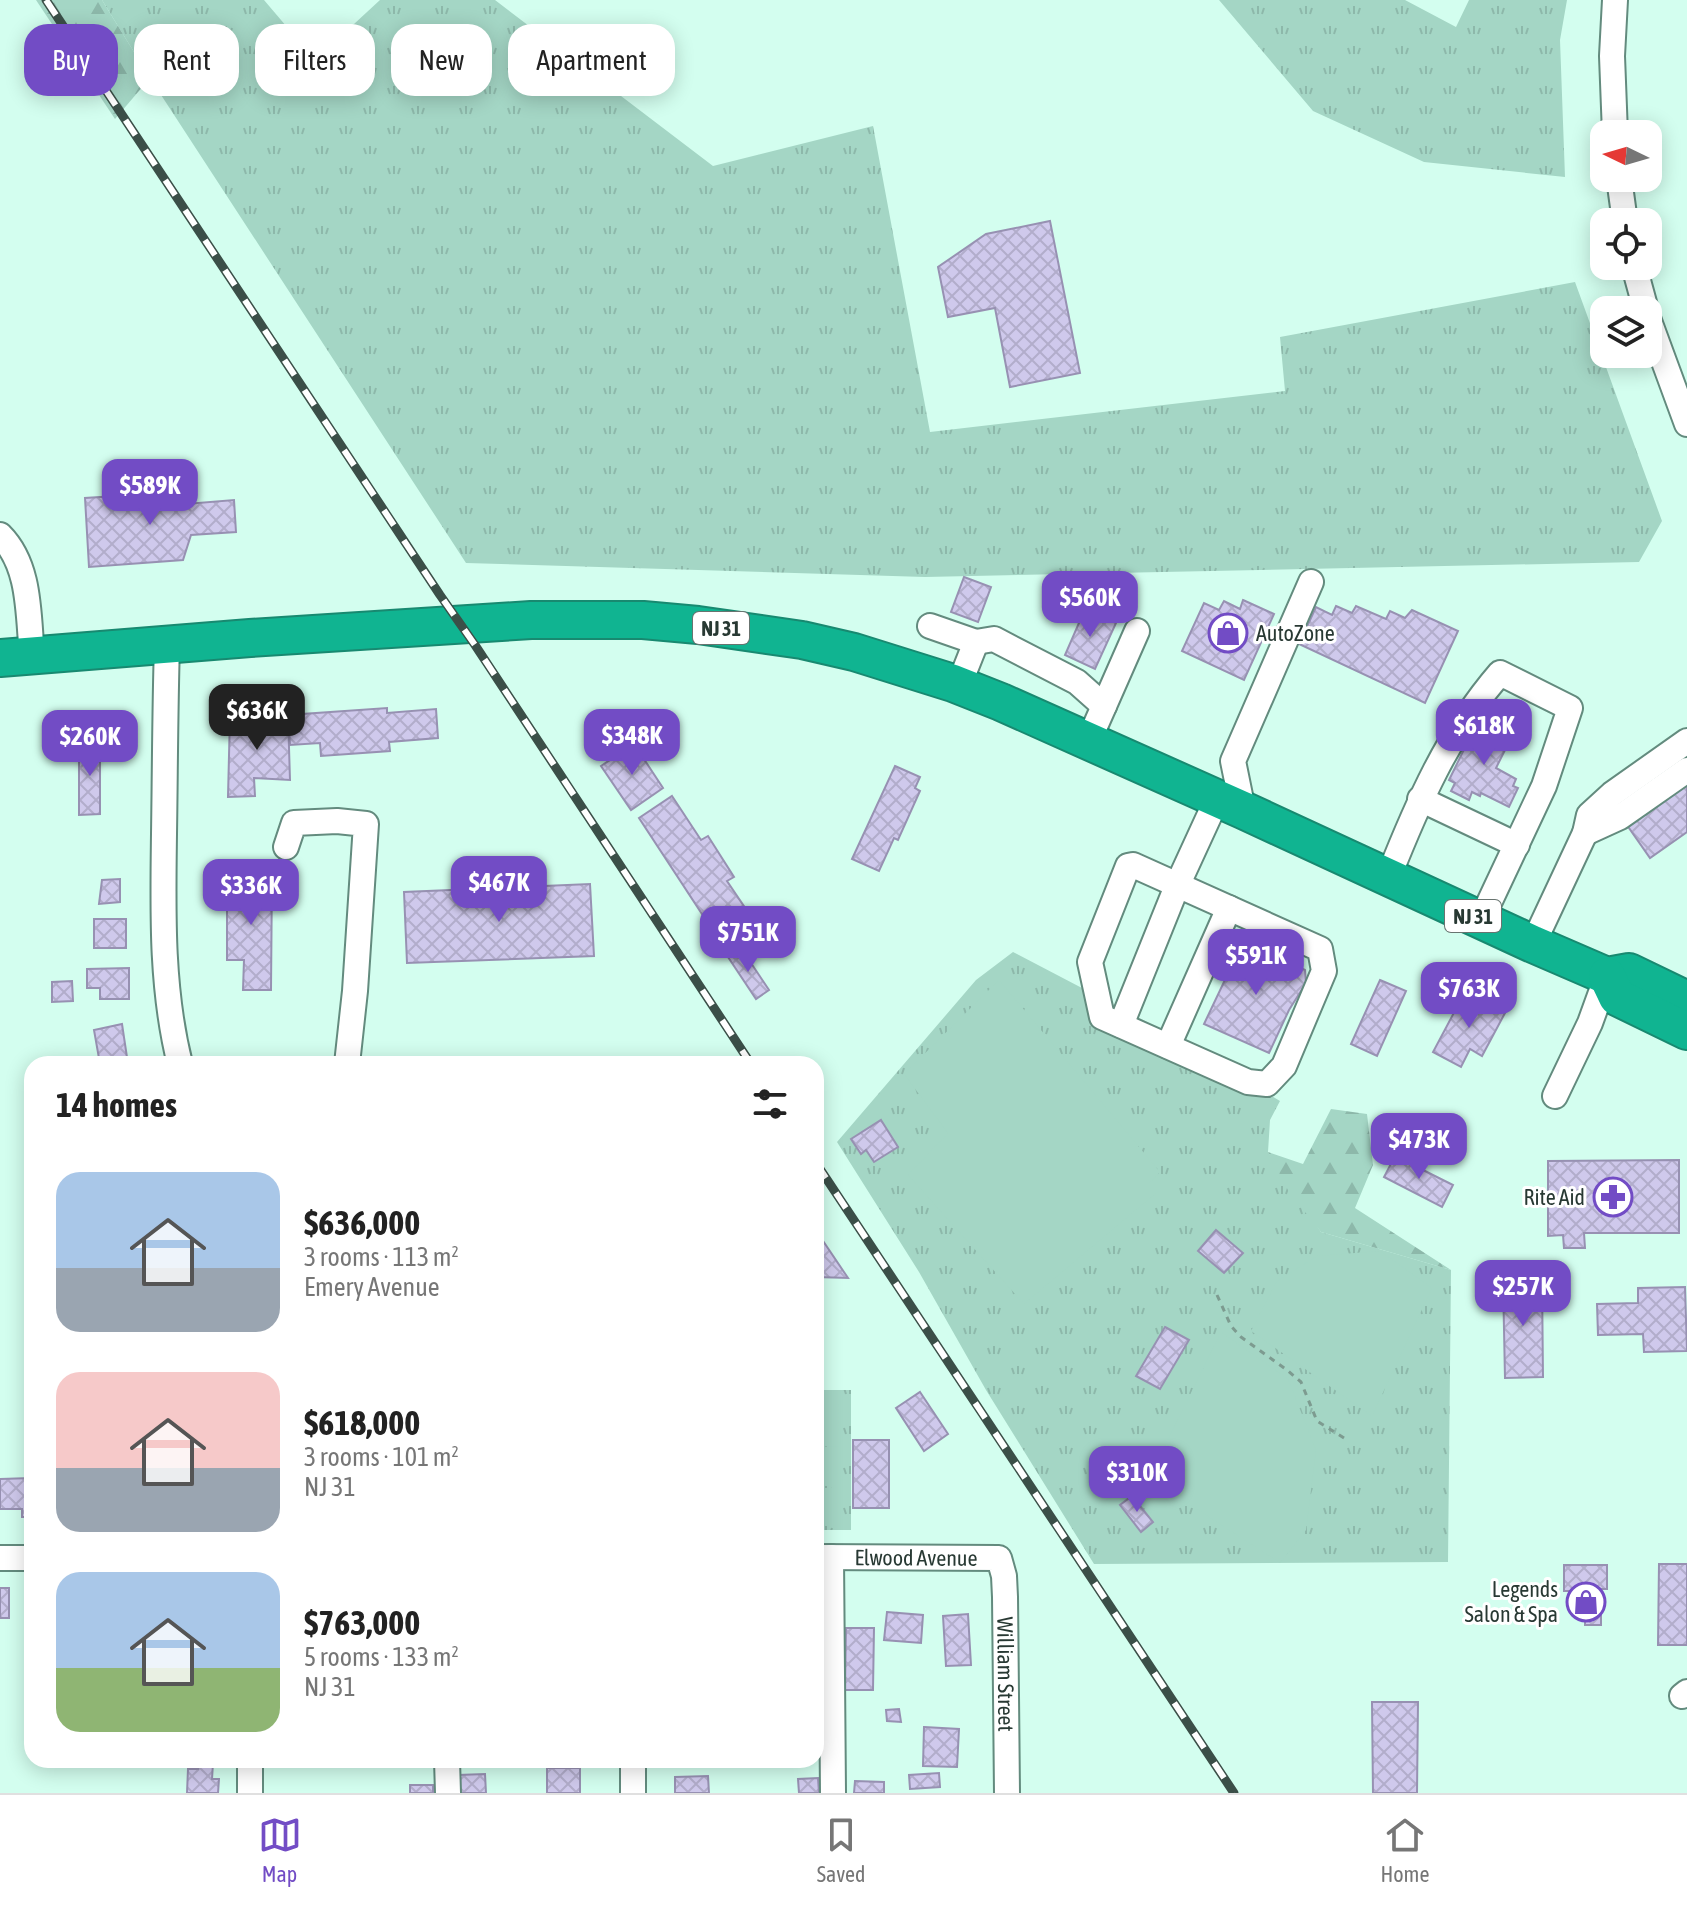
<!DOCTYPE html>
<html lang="en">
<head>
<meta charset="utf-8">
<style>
	body { margin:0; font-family:"Asap Condensed",sans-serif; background:#f6f6f6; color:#222; height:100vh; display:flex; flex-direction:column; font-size:30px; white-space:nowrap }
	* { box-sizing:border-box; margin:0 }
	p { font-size:26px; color:#767676 }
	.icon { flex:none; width:44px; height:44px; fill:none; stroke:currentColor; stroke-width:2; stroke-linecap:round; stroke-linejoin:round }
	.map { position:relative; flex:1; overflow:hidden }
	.side { position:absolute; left:24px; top:1056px; width:800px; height:712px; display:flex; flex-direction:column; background:#fff; border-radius:24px; box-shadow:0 4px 20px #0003 }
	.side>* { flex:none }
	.banner { position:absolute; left:24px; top:24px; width:800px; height:72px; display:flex; gap:16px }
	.needle { width:52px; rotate:275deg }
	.controls { position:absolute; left:1590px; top:120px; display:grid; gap:16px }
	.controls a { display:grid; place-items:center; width:72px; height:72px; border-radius:16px; background:#fff; box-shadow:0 4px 20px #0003; font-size:40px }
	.price { position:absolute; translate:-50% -68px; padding:0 18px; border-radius:16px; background:#724cc5; color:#fff; font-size:26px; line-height:52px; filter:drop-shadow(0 2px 4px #0008) }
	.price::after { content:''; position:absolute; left:50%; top:48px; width:24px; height:18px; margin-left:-12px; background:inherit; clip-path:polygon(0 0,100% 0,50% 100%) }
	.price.current { background:#222; color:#fff }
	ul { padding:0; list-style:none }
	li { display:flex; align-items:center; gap:24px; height:200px; padding:0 32px }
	li span { display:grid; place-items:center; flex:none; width:224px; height:160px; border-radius:24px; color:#555 }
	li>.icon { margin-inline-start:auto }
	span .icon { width:96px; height:96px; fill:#fffc; stroke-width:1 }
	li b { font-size:34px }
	h2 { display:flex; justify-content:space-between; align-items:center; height:96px; padding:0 32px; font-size:34px }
	.pill { padding:0 28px; border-radius:24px; background:#fff; box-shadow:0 4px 20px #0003; font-size:28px; line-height:72px }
	.pill.current { background:#724cc5; color:#fff }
	.dock { display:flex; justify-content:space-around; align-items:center; height:112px; border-top:2px solid #e0e0e0; background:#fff; font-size:22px; color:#767676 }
	.dock a { display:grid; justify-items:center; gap:4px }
	.dock .current { color:#724cc5 }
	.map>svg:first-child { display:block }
	.grass { fill:url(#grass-tufts) }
	.forest { fill:url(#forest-firs) }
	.garden { fill:#a4d6c5 }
	.building { fill:url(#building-cross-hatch); stroke:#9791b2; stroke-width:2 }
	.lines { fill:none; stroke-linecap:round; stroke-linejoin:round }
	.minor-casing { stroke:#638b7e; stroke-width:28 }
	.highway-casing { stroke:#188970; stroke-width:40 }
	.path { stroke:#7d9b90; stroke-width:3; stroke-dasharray:6 6; stroke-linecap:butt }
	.minor { stroke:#fff; stroke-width:24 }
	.highway { stroke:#10b491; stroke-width:36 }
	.rail-casing { stroke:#3b4f48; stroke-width:9 }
	.rail { stroke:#fff; stroke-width:6; stroke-dasharray:18; stroke-linecap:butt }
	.labels { text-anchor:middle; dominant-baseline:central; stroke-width:6; stroke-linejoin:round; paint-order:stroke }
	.shield { fill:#fff; stroke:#687470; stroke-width:2 }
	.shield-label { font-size:20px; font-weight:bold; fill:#283933 }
	.poi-label { font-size:22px; fill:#283933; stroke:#fff; text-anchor:end }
	.street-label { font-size:22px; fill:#283933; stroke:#fff }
</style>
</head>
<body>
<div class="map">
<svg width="1687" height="1793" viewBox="0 0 1687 1793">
	<defs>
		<pattern id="grass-tufts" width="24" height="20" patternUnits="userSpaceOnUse" patternTransform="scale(2)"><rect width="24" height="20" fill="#a4d6c5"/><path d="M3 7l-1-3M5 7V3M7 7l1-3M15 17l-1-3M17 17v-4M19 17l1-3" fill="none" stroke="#8db8aa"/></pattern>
		<pattern id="forest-firs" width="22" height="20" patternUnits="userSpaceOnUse" patternTransform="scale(2)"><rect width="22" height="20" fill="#a4d6c5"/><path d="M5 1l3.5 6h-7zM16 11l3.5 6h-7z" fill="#8db8aa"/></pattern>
		<pattern id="building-cross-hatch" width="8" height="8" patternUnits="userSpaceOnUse" patternTransform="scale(2)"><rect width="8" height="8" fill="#cfc9ec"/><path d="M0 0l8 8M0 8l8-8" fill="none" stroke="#b2adcb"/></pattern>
	</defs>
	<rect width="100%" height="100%" fill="#d3feef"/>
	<g class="grass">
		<polygon points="102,0 264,0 315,60 380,0 495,0 713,166 873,126 930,432 1285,391 1280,337 1575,282 1662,521 1639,562 925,577 466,563 150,78"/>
		<polygon points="1219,0 1405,0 1456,27 1469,0 1567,0 1560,40 1565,177 1424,162 1313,111"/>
		<polygon points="1013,952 1147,1022 1280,1101 1270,1120 1268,1152 1321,1232 1451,1270 1448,1562 1094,1564 986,1390 919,1272 837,1142 976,980"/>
		<rect x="816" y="1390" width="35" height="140"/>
	</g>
	<g class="forest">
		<polygon points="36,0 102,0 150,78 115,119"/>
		<polygon points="1331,1109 1367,1114 1373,1165 1355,1208 1451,1270 1321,1232 1289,1192 1268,1152 1303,1164"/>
	</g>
	<g class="garden">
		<polygon points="999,980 1160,1172 1148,1185 1156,1193 1024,1304 908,1175 948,1133 904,1074"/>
		<polygon points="1380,1251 1432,1288 1372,1416 1251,1331 1277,1281 1317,1256"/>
		<polygon points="1221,1332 1288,1379 1316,1450 1306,1530 1280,1563 1149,1478"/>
		<polygon points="816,1404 838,1404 839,1436 816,1436"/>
		<polygon points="839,1446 839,1478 816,1478 816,1447"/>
		<rect x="816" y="1488" width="23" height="31"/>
	</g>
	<g class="building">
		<polygon points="1050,221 1080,373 1010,387 995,308 948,317 938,267 986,234"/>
		<polygon points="180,492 186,504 234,500 236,532 191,535 183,560 89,567 85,498"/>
		<polygon points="964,577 991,587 978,622 951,612"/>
		<polygon points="1243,600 1274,614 1244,680 1182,651 1204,603 1219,610 1224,601 1240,609"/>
		<polygon points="1336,606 1352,613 1356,606 1386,619 1390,611 1405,618 1412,610 1458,631 1425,703 1299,644 1316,607 1332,615"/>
		<polygon points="1085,609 1116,623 1095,669 1065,655"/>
		<polygon points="387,708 387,713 436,709 438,738 389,742 390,751 321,756 320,743 290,745 288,715"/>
		<polygon points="230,715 288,715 290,780 254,778 255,796 228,797"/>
		<polygon points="1478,721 1511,738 1496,768 1516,779 1513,786 1518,788 1509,807 1481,793 1480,796 1472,792 1469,800 1451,791 1455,783 1449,780"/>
		<polygon points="100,742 100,814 79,815 79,743"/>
		<polygon points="634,744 663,788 631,810 601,766"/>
		<polygon points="895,766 920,777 915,788 920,791 898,840 894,838 879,871 852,859"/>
		<polygon points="1687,773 1687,832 1650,858 1622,818"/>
		<polygon points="672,796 701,840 708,836 734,877 727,881 756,924 723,946 639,818"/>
		<polygon points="227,873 272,873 271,990 243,990 244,960 227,960"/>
		<polygon points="120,879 120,902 99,904 102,880"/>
		<polygon points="590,884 594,956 407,963 404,892"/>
		<rect x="94" y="919" width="32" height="29"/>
		<polygon points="1245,942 1305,970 1306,983 1289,1010 1269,1053 1204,1024 1233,963"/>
		<polygon points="741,948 769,990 756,999 728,957"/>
		<polygon points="129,968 129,999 100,999 100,988 87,988 87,969"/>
		<polygon points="1380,980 1406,991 1377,1056 1351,1044"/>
		<polygon points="72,981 73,1001 52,1002 52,982"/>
		<polygon points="1465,992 1505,1013 1482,1056 1470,1049 1461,1067 1433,1052"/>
		<polygon points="122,1024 128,1064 100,1064 94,1030"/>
		<polygon points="689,1058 689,1064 541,1064"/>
		<polygon points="881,1120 898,1147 874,1162 866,1150 861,1154 851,1139"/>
		<polygon points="1395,1156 1453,1185 1442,1207 1384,1177"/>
		<polygon points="1679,1160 1679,1233 1584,1233 1585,1248 1564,1248 1563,1235 1548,1236 1548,1161"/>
		<polygon points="1216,1230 1243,1253 1224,1273 1198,1251"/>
		<polygon points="816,1232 817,1232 848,1278 816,1277"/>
		<polygon points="1542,1279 1543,1377 1505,1378 1503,1280"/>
		<polygon points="1685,1287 1687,1351 1644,1352 1643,1334 1598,1335 1597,1304 1638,1303 1638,1288"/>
		<polygon points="1165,1327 1189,1340 1160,1389 1136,1376"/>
		<polygon points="920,1392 948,1434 924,1451 896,1408"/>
		<rect x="853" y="1440" width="36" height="68"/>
		<polygon points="1125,1461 1134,1487 1117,1491 1111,1465"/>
		<polygon points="31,1478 32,1517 22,1517 22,1509 0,1509 0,1479"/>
		<polygon points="1132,1496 1153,1522 1141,1532 1120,1505"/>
		<polygon points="1659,1564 1687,1564 1687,1645 1658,1645"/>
		<polygon points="1564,1565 1607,1565 1607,1589 1601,1589 1601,1625 1585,1625 1585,1614 1571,1614 1571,1591 1564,1591"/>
		<rect x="0" y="1588" width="9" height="30"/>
		<polygon points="887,1612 923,1615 921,1643 884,1640"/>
		<polygon points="968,1614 971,1665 946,1666 943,1616"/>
		<polygon points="846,1628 874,1628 873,1690 845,1690"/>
		<polygon points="1372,1702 1418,1702 1417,1793 1373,1793"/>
		<polygon points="899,1709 901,1722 887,1721 886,1710"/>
		<polygon points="924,1727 959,1729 957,1767 923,1766"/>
		<polygon points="199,1762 213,1763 212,1779 219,1779 218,1793 187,1793 188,1769 198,1769"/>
		<rect x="547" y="1768" width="33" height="25"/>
		<polygon points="939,1773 940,1787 910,1789 909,1775"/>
		<polygon points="485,1774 486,1793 459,1793 458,1775"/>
		<polygon points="708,1776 709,1793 675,1793 675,1777"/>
		<polygon points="818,1778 819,1793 799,1793 798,1779"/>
		<polygon points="855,1781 884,1782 884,1793 854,1793"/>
		<rect x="410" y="1785" width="23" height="8"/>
	</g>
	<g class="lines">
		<defs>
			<g id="minor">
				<polyline points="1615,134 1612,56 1615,0"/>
				<polyline points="1619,178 1625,222"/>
				<polyline points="1634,266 1646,310"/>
				<polyline points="1648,318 1687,424"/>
				<path d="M0 535C31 566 28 615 32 656"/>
				<polyline points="930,626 976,642 959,685"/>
				<polyline points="976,642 994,639 1077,682 1104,706"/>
				<path d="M167 645C165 708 165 771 164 834 163 910 161 989 180 1064"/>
				<polyline points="1089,740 1137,631"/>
				<polyline points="1420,799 1517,845"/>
				<polyline points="1243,810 1233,761 1311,582"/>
				<polyline points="1585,833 1620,817 1687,770"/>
				<polyline points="286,847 294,823 337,821 366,824 355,991 347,1064"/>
				<polygon points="1133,865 1320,949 1324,971 1284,1066 1267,1084 1248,1082 1102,1017 1090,962 1128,866"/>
				<path d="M1388 878C1417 805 1448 733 1500 673L1570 708 1544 786 1481 920"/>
				<polyline points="1533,944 1585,833 1589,815 1612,794 1687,741"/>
				<polyline points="1121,1025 1177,886 1217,799"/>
				<polyline points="1168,1046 1229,908"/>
				<polyline points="1555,1096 1590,1023 1607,976"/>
				<path id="s1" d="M816 1557 999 1558 1004 1576 1005 1597 1007 1793"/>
				<polyline points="831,1557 833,1793"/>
				<polyline points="0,1558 32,1558"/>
				<polyline points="1682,1696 1687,1692"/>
				<polyline points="250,1760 250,1793"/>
				<polyline points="447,1760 448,1793"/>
				<polyline points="633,1760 633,1793"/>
			</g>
			<g id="highway">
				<polyline points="0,658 250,638 531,620 643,620 698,625 802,640 854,652 953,683 1001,702 1243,810 1533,944 1607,976 1629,972 1687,1000"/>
				<polyline points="1607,976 1617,997 1687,1031"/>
			</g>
		</defs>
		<use href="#minor" class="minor-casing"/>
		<use href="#highway" class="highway-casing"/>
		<polyline class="path" points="1217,1295 1231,1326 1241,1337 1287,1370 1301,1382 1317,1421 1344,1438"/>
		<use href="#minor" class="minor"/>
		<use href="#highway" class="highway"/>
		<defs>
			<g id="rail">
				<polyline points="46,0 440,595 475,645 751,1064"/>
				<polyline points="816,1163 1234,1793"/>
			</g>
		</defs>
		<use href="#rail" class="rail-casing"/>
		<use href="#rail" class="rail"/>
	</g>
	<defs>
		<symbol id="shop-ring" viewBox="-11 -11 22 22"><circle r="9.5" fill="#fff" stroke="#724cc5" stroke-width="1.5"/><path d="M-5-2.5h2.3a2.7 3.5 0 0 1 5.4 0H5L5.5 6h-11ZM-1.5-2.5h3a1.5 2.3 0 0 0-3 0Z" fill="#724cc5"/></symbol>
		<symbol id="pharmacy-ring" viewBox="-11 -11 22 22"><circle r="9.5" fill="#fff" stroke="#724cc5" stroke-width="1.5"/><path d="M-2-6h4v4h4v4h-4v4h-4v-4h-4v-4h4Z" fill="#724cc5"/></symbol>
	</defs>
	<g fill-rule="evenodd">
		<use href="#shop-ring" x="1206" y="611" width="44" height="44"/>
		<use href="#pharmacy-ring" x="1591" y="1175" width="44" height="44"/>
		<use href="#shop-ring" x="1564" y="1580" width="44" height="44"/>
	</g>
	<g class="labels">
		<g class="shield">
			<rect x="693" y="612" width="56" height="32" rx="6"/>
			<rect x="1445" y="900" width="56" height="32" rx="6"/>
		</g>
		<g class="shield-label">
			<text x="721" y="628">NJ 31</text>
			<text x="1473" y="916">NJ 31</text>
		</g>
		<g class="poi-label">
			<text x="1256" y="633" text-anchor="start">AutoZone</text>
			<text x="1585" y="1197">Rite Aid</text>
			<text x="1558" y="1589">Legends<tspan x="1558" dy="25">Salon &amp; Spa</tspan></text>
		</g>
		<g class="street-label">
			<text stroke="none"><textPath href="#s1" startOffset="100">Elwood Avenue</textPath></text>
			<text stroke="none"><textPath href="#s1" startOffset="300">William Street</textPath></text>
		</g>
	</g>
</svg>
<div class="controls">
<a><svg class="needle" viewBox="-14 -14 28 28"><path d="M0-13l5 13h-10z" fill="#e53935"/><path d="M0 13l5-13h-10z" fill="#767676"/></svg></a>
<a><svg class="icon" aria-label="locate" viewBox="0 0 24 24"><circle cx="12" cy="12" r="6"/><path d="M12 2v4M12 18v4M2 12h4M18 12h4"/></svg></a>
<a><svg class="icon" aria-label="layers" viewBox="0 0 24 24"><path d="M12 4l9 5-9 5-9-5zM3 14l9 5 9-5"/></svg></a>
</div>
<b class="price" style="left:150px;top:527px">$589K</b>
<b class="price" style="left:1090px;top:639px">$560K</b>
<b class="price current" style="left:257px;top:752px">$636K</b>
<b class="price" style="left:1484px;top:767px">$618K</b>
<b class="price" style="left:632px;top:777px">$348K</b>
<b class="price" style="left:90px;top:778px">$260K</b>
<b class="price" style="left:499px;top:924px">$467K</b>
<b class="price" style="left:251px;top:927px">$336K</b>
<b class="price" style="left:748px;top:974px">$751K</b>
<b class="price" style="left:1256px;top:997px">$591K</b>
<b class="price" style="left:1469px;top:1030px">$763K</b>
<b class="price" style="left:1419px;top:1181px">$473K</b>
<b class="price" style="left:1523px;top:1328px">$257K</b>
<b class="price" style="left:1137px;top:1514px">$310K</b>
<div class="banner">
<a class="pill current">Buy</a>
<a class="pill">Rent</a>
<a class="pill">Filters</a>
<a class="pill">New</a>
<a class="pill">Apartment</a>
</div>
<section class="side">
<h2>14 homes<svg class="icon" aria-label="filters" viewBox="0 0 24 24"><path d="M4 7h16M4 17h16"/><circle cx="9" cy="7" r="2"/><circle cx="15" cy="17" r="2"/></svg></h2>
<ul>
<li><span style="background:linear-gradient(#a9c7e8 60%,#9aa5b1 0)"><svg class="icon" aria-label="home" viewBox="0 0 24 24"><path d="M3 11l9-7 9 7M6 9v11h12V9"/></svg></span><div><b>$636,000</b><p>3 rooms · 113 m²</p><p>Emery Avenue</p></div></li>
<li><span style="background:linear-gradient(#f6c9c9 60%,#9aa5b1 0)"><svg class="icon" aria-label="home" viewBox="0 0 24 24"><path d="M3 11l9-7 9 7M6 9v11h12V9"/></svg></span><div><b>$618,000</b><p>3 rooms · 101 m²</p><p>NJ 31</p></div></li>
<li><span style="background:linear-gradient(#a9c7e8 60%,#8fb573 0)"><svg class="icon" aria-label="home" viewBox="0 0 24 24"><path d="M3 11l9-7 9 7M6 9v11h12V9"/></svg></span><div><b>$763,000</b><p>5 rooms · 133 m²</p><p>NJ 31</p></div></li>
</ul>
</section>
</div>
<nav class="dock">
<a class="current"><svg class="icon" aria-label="map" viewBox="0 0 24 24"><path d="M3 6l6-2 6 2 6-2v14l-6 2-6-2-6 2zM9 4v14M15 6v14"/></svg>Map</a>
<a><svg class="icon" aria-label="saved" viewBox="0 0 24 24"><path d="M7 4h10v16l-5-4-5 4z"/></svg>Saved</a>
<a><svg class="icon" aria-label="home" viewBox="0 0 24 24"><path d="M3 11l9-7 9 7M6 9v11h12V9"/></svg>Home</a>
</nav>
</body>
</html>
